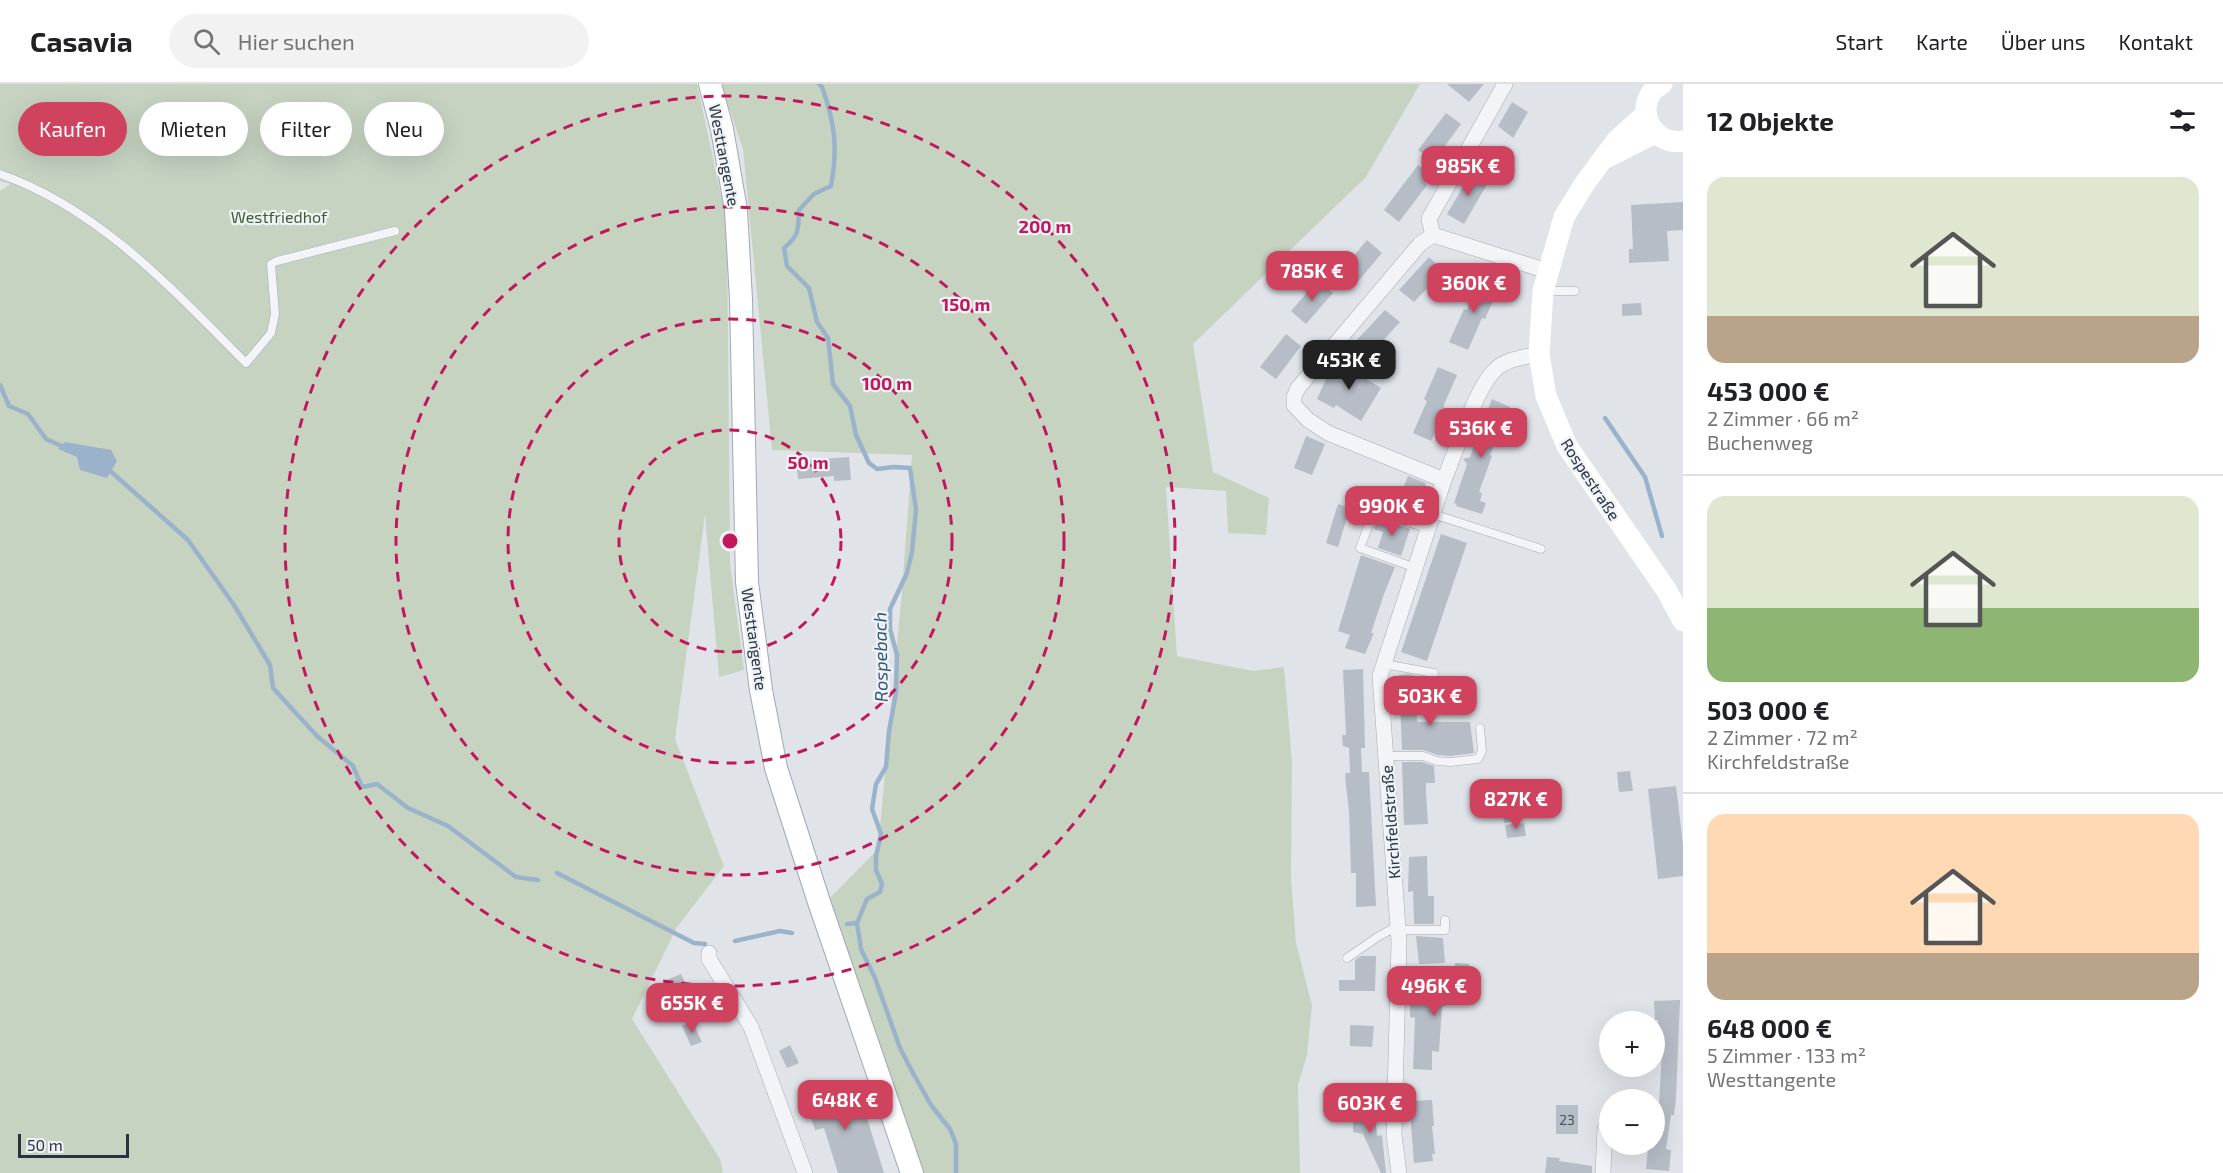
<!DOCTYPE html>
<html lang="de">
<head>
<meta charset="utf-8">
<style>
	body { margin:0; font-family:"Exo 2",sans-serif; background:#f2f2f2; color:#202124; height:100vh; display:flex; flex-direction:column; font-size:22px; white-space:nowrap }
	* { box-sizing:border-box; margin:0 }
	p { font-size:20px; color:#757577 }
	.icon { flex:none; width:33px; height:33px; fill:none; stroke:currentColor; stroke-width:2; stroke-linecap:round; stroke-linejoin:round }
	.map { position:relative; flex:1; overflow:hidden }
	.panel { display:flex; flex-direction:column; background:#fff; width:540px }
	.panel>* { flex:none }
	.top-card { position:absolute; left:18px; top:18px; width:570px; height:54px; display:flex; gap:12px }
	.fabs { position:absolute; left:1599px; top:927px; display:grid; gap:12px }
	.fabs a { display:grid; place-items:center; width:66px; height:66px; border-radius:50%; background:#fff; box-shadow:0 6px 24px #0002; font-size:30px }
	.scale { position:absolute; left:18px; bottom:15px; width:111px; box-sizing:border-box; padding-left:6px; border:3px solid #283241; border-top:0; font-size:16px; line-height:21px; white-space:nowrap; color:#283241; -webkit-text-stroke:4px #eff3f6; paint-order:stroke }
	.price { position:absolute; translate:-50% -51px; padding:0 14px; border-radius:12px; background:#d0435e; color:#fff; font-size:20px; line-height:39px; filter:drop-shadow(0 2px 3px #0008) }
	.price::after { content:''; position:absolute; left:50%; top:36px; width:18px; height:14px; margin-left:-9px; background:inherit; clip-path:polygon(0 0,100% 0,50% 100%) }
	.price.on { background:#222; color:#fff }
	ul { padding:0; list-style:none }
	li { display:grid; align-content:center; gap:12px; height:318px; padding:0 24px }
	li+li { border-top:2px solid #e0e0e0 }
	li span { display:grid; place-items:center; height:186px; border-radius:18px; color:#555 }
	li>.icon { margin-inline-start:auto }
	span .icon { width:108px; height:108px; fill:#fffc; stroke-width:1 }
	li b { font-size:26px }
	h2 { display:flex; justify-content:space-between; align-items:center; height:72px; padding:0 24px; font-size:26px }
	.chip { padding:0 21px; border-radius:27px; background:#fff; box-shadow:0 6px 24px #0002; font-size:21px; line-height:54px }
	.chip.on { background:#d0435e; color:#fff }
	header { display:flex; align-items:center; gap:36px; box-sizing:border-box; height:84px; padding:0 30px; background:#fff; border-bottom:2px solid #e0e0e0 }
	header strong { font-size:28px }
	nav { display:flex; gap:33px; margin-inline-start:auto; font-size:21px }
	.search { width:420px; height:54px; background:#f2f2f2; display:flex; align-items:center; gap:15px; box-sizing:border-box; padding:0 21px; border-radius:33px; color:#757577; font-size:22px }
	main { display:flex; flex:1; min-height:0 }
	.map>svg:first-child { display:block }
	.green { fill:#c6d3c1 }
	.water { fill:#9ab3ca }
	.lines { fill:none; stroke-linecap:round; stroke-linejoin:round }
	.stream { stroke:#9ab3ca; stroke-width:4.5 }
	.building { fill:#b7bdc6 }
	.lane-casing { stroke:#a5abb3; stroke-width:9 }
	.street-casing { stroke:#a5abb3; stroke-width:16 }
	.primary-casing { stroke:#9fa9b5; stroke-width:24 }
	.lane { stroke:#f3f4f7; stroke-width:8 }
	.street { stroke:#f3f4f7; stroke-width:15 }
	.secondary { stroke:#fff; stroke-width:21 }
	.primary { stroke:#fff; stroke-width:22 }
	.ring { fill:none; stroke:#c2185b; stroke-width:3; stroke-dasharray:10 8 }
	.labels { text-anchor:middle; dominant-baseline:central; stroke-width:4.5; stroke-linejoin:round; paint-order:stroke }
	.number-label { font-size:14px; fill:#4c5562 }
	.street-label { font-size:16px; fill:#283241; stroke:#eff3f6 }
	.park-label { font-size:16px; fill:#3e5c35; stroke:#eff3f6 }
	.water-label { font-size:18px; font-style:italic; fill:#325375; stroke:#eff3f6 }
	.centre { fill:#c2185b; stroke:#eff3f6; stroke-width:3 }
	.ring-label { font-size:18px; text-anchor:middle; font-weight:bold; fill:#c2185b; stroke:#eff3f6; stroke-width:4.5; stroke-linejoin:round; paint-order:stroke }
</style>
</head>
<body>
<header>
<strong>Casavia</strong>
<div class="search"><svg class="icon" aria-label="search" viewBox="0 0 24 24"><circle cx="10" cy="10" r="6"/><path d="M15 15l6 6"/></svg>Hier suchen</div>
<nav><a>Start</a><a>Karte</a><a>Über uns</a><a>Kontakt</a></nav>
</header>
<main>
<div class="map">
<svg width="1683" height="1089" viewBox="0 0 1683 1089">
	<rect width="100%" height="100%" fill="#e0e4e9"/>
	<g class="green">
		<polygon points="0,0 697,0 727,139 730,479 744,586 719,593 705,431 675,655 724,782 677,843 632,935 720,1075 723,1089 0,1089 0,107 11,100 0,97"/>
		<polygon points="721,0 1420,0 1366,93 1193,260 1213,388 1269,414 1266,451 1228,449 1226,407 1166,403 1177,572 1253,587 1284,583 1292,678 1291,794 1296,859 1312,921 1307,971 1298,1001 1300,1089 917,1089 827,817 878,765 902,507 912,371 772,366 743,65"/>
	</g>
	<polygon class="water" points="65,358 111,366 117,377 107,394 80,386 77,373 58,365"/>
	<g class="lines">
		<g class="stream">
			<path d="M819 0 822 3C835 39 838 64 831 102L814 110 799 126C798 145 800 151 784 164L787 182 809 204 817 238 828 254 833 300 850 322 856 351 869 379 877 385 894 383 910 384 916 426 912 468 907 489 890 525V545L897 571 896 609 889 647 886 683 876 700 872 725 881 750 876 772V786L882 800 880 808 867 815 857 839 861 865 875 894 900 964 914 991 931 1021 950 1045 956 1060V1089"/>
			<polyline points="0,301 9,322 28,330 46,355 66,364"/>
			<polyline points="1605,334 1645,393 1662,452"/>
			<polyline points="108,385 188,456 234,521 270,581 273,604 317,652 353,682 362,703 377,700 408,724 448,742 516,793 538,796"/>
			<polyline points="557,789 694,859 705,860"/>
			<polyline points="847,840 857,839"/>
			<polyline points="735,857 780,847 792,849"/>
		</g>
	</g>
	<g class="building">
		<polygon points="1447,0 1484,0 1469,18"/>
		<polygon points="1512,18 1528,28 1513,54 1498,42"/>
		<polygon points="1446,29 1461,40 1433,78 1418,66"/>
		<polygon points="1418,81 1431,91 1425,99 1427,101 1399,138 1384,126"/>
		<polygon points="1473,86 1490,95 1464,140 1447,130"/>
		<polygon points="1683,118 1683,146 1667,147 1669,177 1629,179 1629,165 1633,165 1631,121"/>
		<polygon points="1367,156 1382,169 1355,201 1340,188"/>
		<polygon points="1429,173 1444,187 1414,218 1399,206"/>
		<polygon points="1481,194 1499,202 1485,235 1482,234 1468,266 1449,258 1464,225 1467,226"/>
		<polygon points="1318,196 1333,209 1306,240 1291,227"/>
		<polygon points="1641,219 1642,231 1622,232 1622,220"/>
		<polygon points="1385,226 1400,238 1370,271 1355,258"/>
		<polygon points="1286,250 1301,262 1276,295 1260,283"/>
		<polygon points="1338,277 1357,286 1355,288 1381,304 1361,337 1336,321 1334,324 1317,315 1327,293 1330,294"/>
		<polygon points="1438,283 1457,291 1443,323 1446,324 1431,357 1413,349 1427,317 1424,315"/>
		<polygon points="1492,315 1510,323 1490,371 1492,372 1479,408 1482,409 1480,417 1486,419 1482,430 1456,422 1457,420 1454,419 1467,380 1463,375 1470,373"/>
		<polygon points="1306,352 1325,360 1312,391 1294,384"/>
		<polygon points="849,373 851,396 834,397 834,392 798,395 796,377"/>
		<polygon points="1408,392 1426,399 1414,434 1381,423 1384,415 1397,419"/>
		<polygon points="1338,420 1350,424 1338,463 1326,459"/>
		<polygon points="1378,434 1410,445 1401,472 1378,464 1383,448 1374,445"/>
		<polygon points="1441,450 1467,459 1427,577 1401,568"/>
		<polygon points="1361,471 1395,483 1384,510 1371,549 1374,549 1365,570 1345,564 1350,551 1338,547"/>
		<polygon points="1363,585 1365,664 1361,664 1362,688 1369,688 1376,822 1356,823 1356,789 1351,789 1349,727 1345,692 1346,689 1350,689 1349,664 1343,662 1342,651 1346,651 1343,586"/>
		<polygon points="1408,590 1416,592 1417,638 1470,638 1474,669 1450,672 1438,671 1423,666 1402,666 1399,591"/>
		<polygon points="1402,678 1422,678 1434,682 1435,699 1426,699 1426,707 1428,740 1404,741"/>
		<polygon points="1630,687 1633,707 1619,708 1617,688"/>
		<polygon points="1511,698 1516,737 1504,739 1498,700"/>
		<polygon points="1676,702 1683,760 1683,792 1658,795 1648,705"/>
		<polygon points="1524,739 1526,752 1507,754 1505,741"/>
		<polygon points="1427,772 1428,812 1434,812 1434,840 1414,840 1413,807 1408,808 1409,773"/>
		<polygon points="1416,852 1443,854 1445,879 1419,880"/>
		<polygon points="1361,872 1376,872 1375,907 1339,907 1339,896 1355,896 1355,876"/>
		<polygon points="1455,879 1469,880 1469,912 1468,914 1464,915 1463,919 1446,919 1446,922 1442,922 1439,968 1432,967 1432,986 1413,985 1415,934 1410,933 1410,910 1446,910 1454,907"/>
		<polygon points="681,890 687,902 680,905 682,908 663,917 658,907 667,903 664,897"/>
		<polygon points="1680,916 1676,1014 1674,1031 1671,1031 1666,1065 1671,1066 1669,1087 1646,1085 1648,1064 1654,1064 1654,1020 1659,1021 1662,965 1658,965 1658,936 1655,936 1654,917"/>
		<polygon points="692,937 702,958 691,962 682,942"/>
		<polygon points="1350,941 1374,942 1372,963 1350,962"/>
		<polygon points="790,961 799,979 787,984 779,967"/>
		<polygon points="850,1001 860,1033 866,1031 884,1089 838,1089 824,1044 815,1046 805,1015"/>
		<polygon points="1432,1016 1434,1042 1432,1042 1435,1070 1432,1070 1433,1077 1414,1079 1409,1017"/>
		<rect x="1556" y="1021" width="22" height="29"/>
		<polygon points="1353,1024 1375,1024 1377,1052 1382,1051 1386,1089 1381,1089 1363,1050 1353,1048"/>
		<polygon points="1547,1073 1560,1074 1559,1077 1592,1082 1592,1089 1545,1089"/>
	</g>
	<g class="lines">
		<defs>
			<g id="lane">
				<path d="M0 90C100 125 173 206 246 279L271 249 275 230 271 180 277 177 395 147"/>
				<polyline points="1544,207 1575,207"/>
				<polyline points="1433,430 1541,465"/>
				<polyline points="1416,484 1360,464 1374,427 1429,445"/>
				<polyline points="1384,580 1434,589"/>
				<polyline points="1386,672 1423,672 1437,677 1450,678 1478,675 1482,667 1480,644"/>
				<polyline points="1398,846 1445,846 1445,836"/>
				<polyline points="1347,874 1379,852 1398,842"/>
				<polyline points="1398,904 1446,904"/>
			</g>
			<g id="street">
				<polyline points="1505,0 1429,135 1433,151 1547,187"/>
				<path d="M1433 151 1420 160 1298 304 1294 313V321L1308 336 1328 349 1444 396C1456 368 1475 305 1495 286 1505 275 1525 273 1539 270"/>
				<polyline points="709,869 709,875 751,943 805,1089"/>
				<polyline points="1399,1089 1394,1051 1399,858 1380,592 1444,396"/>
				<polyline points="1603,1089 1605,1045"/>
			</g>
			<polyline id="primary" points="710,0 722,45 736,126 741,215 747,498 761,606 776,684 819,818 912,1089"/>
		</defs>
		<use href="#lane" class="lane-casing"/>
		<use href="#street" class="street-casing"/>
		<use href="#primary" class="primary-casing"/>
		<use href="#lane" class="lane"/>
		<use href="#street" class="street"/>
		<g class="secondary">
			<path d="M1662 0C1631 16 1649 63 1683 57"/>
			<polyline points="1646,30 1617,56 1585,99 1564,133 1543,207 1539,270 1546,312 1567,362 1667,507 1683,537"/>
			<polyline points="1608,73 1655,49"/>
		</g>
		<use href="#primary" class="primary"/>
	</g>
	<g class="ring">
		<circle cx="730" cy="457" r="111"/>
		<circle cx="730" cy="457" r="222"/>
		<circle cx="730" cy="457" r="334"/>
		<circle cx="730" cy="457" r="445"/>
	</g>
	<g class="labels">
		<g class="number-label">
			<text x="1567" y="1035">23</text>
		</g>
		<g class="street-label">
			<text transform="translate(725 71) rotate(79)">Westtangente</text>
			<text transform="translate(1591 395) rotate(57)">Rospestraße</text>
			<text transform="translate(755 555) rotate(82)">Westtangente</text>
			<text transform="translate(1390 738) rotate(-94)">Kirchfeldstraße</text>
		</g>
		<g class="park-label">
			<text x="279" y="132">Westfriedhof</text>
		</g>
		<g class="water-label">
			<text transform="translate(880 573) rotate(-91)">Rospebach</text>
		</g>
	</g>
	<circle cx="730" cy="457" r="9" class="centre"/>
	<g class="ring-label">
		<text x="1045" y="149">200 m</text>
		<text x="966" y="227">150 m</text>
		<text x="887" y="306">100 m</text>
		<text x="808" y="385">50 m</text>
	</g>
</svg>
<div class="fabs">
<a>+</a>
<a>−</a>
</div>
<div class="scale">50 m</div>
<b class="price" style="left:1468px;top:113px">985K €</b>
<b class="price" style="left:1312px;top:218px">785K €</b>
<b class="price" style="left:1474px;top:230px">360K €</b>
<b class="price on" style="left:1349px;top:307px">453K €</b>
<b class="price" style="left:1481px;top:375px">536K €</b>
<b class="price" style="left:1392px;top:453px">990K €</b>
<b class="price" style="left:1430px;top:643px">503K €</b>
<b class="price" style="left:1516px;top:746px">827K €</b>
<b class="price" style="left:1434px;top:933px">496K €</b>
<b class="price" style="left:692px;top:950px">655K €</b>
<b class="price" style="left:845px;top:1047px">648K €</b>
<b class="price" style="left:1370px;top:1050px">603K €</b>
<div class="top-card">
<a class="chip on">Kaufen</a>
<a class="chip">Mieten</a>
<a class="chip">Filter</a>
<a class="chip">Neu</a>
</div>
</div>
<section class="panel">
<h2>12 Objekte<svg class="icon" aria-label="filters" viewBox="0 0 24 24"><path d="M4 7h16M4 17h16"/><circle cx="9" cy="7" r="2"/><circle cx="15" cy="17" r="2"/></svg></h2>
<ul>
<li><span style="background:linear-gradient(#dfe7d0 75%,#b9a48a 0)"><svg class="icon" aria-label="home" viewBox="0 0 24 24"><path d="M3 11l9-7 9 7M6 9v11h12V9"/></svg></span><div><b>453 000 €</b><p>2 Zimmer · 66 m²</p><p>Buchenweg</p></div></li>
<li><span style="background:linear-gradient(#dfe7d0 60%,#8fb573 0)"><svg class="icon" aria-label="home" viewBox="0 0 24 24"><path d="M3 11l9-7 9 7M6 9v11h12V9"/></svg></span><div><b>503 000 €</b><p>2 Zimmer · 72 m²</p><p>Kirchfeldstraße</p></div></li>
<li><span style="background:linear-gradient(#ffd9b3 75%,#b9a48a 0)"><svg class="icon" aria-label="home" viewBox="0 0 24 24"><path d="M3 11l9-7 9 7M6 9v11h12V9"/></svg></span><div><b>648 000 €</b><p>5 Zimmer · 133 m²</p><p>Westtangente</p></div></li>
</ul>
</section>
</main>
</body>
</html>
